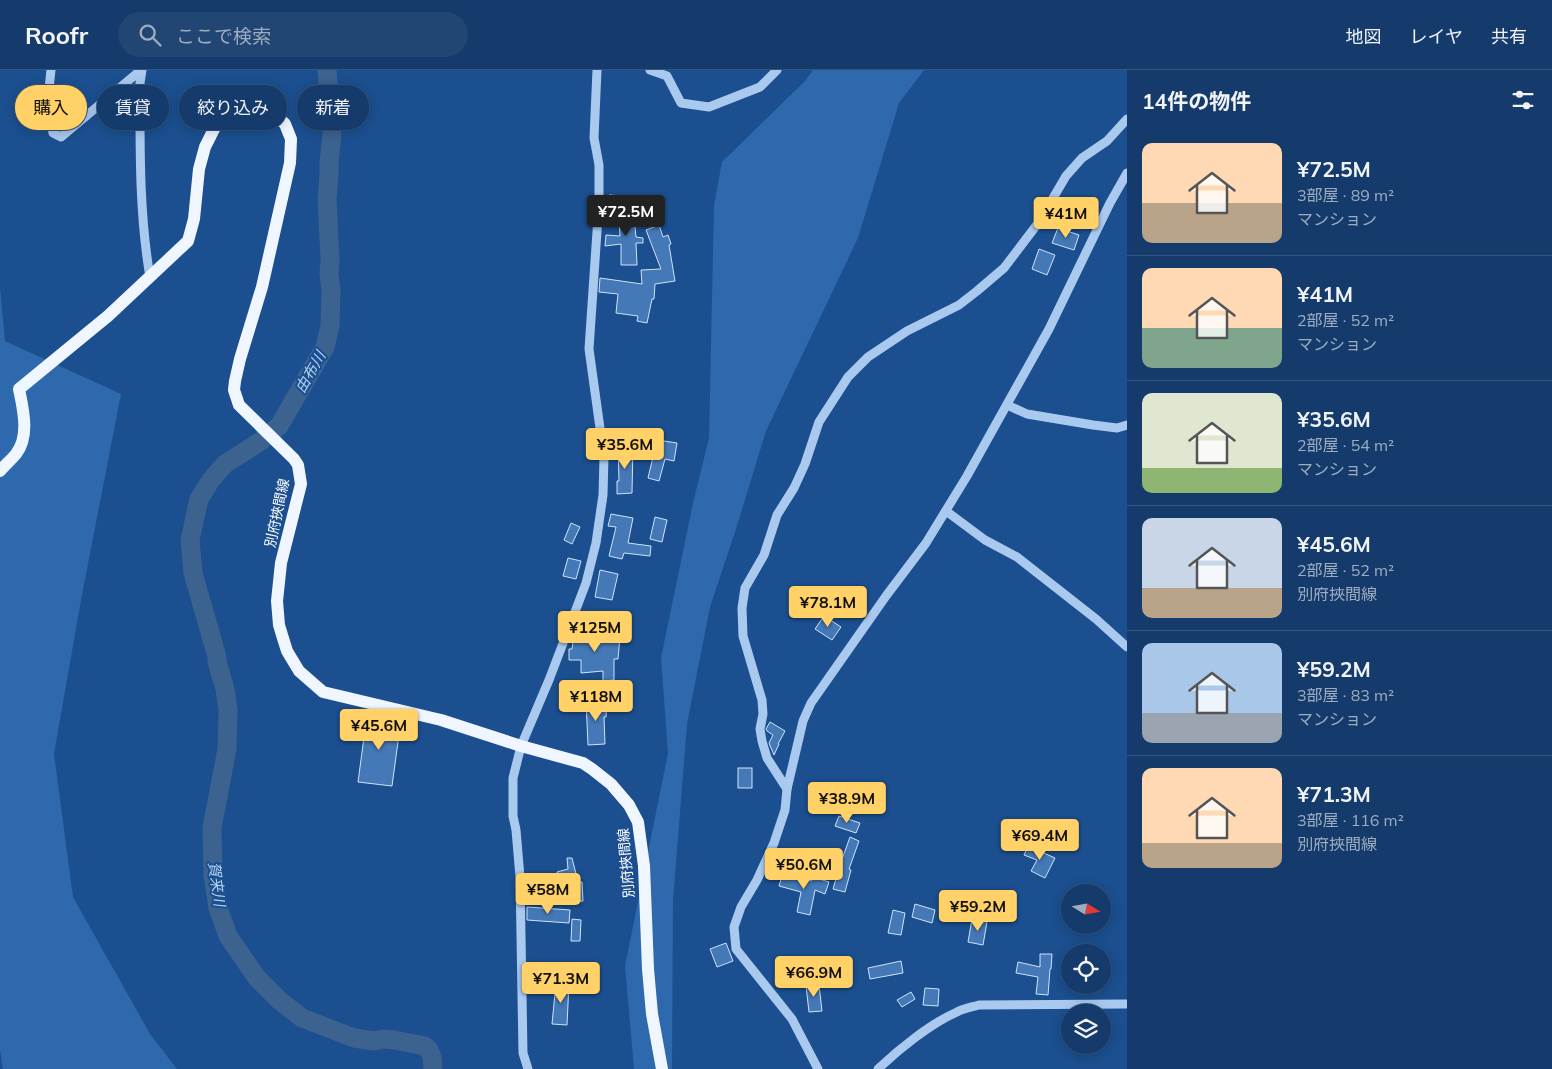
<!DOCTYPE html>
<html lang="ja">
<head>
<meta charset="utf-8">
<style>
	body { margin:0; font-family:Mulish,"Noto Sans JP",sans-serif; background:#214673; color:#f1f3f6; height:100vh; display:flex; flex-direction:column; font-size:19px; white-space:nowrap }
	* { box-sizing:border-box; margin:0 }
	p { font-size:16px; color:#9dadc1 }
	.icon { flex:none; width:28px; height:28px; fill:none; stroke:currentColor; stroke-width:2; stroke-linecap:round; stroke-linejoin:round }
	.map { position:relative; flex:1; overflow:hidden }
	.side { display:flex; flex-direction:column; background:#143b6b; width:425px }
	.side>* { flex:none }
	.guide { position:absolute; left:15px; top:15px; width:475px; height:45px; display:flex; gap:10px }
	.needle { width:32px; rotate:101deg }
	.fabs { position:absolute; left:1061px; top:814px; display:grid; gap:10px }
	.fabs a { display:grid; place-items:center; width:50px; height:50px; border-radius:50%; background:#143b6b; box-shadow:0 2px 12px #0003,0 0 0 1px #33557e; font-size:25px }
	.price { position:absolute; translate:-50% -42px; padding:0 11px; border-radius:5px; background:#ffd166; color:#111; font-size:16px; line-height:32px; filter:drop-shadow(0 1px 2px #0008) }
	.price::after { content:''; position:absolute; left:50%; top:30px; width:15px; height:11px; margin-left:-8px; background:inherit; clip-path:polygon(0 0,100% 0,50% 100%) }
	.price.active { background:#222; color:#fff }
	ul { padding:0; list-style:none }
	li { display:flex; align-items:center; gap:15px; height:125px; padding:0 15px }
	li+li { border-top:1px solid #33557e }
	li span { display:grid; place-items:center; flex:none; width:140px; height:100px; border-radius:10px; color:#555 }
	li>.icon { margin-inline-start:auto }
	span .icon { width:60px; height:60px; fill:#fffc; stroke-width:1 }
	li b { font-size:21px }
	h2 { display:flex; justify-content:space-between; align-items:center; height:60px; padding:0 15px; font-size:21px }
	.chip { padding:0 18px; border-radius:22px; background:#143b6b; box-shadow:0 2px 12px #0003,0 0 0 1px #33557e; font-size:18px; line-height:45px }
	.chip.active { background:#ffd166; color:#111 }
	header { display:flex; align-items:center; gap:30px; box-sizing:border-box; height:70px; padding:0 25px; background:#143b6b; border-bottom:1px solid #33557e }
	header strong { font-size:24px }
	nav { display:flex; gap:28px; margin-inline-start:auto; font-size:18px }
	.search { width:350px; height:45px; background:#214673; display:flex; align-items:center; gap:12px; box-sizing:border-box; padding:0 18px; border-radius:28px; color:#9dadc1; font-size:19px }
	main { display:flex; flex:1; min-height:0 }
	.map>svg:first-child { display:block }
	.green { fill:#2e69ad }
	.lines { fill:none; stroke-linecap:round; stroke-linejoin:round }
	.river { stroke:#3c6290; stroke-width:19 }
	.building { fill:#4478b7; stroke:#cfe3fa }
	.minor { stroke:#a9c9ee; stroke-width:9 }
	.major { stroke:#f0f6ff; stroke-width:12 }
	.labels { text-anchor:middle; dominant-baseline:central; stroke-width:4; stroke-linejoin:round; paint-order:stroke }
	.street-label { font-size:14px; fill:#fff; stroke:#1b4f8f }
	.water-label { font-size:15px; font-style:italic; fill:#b5d3f5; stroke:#1b4f8f }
</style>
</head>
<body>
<header>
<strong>Roofr</strong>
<div class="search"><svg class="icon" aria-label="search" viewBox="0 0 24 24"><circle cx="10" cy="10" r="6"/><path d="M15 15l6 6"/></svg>ここで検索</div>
<nav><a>地図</a><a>レイヤ</a><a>共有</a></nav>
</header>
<main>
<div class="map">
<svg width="1127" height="999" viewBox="0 0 1127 999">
	<rect width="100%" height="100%" fill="#1b4f8f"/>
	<g class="green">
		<polygon points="813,0 924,0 899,33 858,168 766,361 736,459 710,537 687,654 673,831 672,999 634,999 625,896 668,683 661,588 693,433 709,368 714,135 722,92 806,10"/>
		<polygon points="0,218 5,271 121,324 81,530 54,684 73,827 150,964 177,999 3,999 0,980"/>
	</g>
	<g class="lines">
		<polyline class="river" points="327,0 332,64 329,93 329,105 327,130 330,188 329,204 331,220 330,256 325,277 279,356 261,371 225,394 211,410 199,429 190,470 193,503 217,587 217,592 225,619 228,640 227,679 212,758 213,805 218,838 228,866 257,908 279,930 302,948 354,968 374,971 384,969 394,970 425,976 429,980 432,987 433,999"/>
	</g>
	<g class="building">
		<polygon points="609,125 624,126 623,137 608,136"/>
		<polygon points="618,137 633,137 636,167 643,168 643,173 636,173 637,195 621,195 621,174 605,176 606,165 620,166"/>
		<polygon points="659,155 663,167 668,165 671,174 669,175 675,211 655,214 654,229 652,229 647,253 637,251 638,246 616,243 618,224 599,222 600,208 642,214 641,200 661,199 646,160"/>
		<polygon points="1058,158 1079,165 1074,180 1052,173"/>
		<polygon points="1039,179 1055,185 1047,205 1032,199"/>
		<polygon points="651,369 677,373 674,391 665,389 659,411 648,408 653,387 648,386"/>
		<polygon points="633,376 632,423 617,424 617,411 619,411 618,377"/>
		<polygon points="611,444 633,448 628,473 651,476 650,486 624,483 622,489 609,486 616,457 608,456"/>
		<polygon points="655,447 667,450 662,472 650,469"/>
		<polygon points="571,453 580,457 572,474 564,470"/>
		<polygon points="568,488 581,491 576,509 563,506"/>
		<polygon points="600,500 618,504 612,530 595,527"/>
		<polygon points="824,546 841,557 832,570 815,559"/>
		<polygon points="575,559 589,560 588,564 620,567 618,589 614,589 614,610 603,611 603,601 581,603 581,590 569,590 569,579 572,579"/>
		<polygon points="568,616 582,617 582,637 568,636"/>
		<polygon points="586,631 607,633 606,647 604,647 605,674 588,675"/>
		<polygon points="367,645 401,650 392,716 358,712"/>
		<polygon points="770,652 785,661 778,674 779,674 774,685 769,673 773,665 767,661 766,659"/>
		<rect x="738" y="698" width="14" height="20"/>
		<polygon points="839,746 860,753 856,763 835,756"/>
		<polygon points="850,767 859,771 849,799 851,800 845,822 833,819 840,795"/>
		<polygon points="1028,776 1055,788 1045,808 1031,801 1037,790 1024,785"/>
		<polygon points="567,788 572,788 578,812 582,812 583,831 572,832 569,809 560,811 557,802 568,799"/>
		<polygon points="783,803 811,811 813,807 829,812 825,824 815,820 810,845 797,842 801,822 779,816"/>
		<polygon points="915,834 935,840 932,853 912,847"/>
		<polygon points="957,836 972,839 970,850 956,847"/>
		<polygon points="527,837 570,840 569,853 527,850"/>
		<polygon points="893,840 905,843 901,865 888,863"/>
		<polygon points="572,849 581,850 580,871 571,871"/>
		<polygon points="972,849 987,852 983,875 968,872"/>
		<polygon points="726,873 733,891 717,897 710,879"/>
		<polygon points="1040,884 1052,884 1051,899 1050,899 1048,925 1036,924 1038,907 1016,903 1018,892 1040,897"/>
		<polygon points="790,887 798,888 796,906 788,905"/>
		<polygon points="901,891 903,903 870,909 868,898"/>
		<polygon points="556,913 569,913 567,955 552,954"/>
		<polygon points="819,915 822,941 809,942 806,916"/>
		<polygon points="925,918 939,919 938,936 923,935"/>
		<polygon points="911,922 915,929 902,937 897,930"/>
	</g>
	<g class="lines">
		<g class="minor">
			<path d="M51 0C48 21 49 43 53 63L61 67 141 0"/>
			<path d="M142 0 140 13C140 77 139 143 150 207"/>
			<polyline points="650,0 667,6 681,33 709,37 760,17 777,0"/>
			<polyline points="1007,335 1027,344 1093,355 1117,358 1127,355"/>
			<polyline points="946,441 985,470 1017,487 1096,549 1127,577"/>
			<polyline points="787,719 767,688 762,671 760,659 763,644 762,630 743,566 742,538 745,518 764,485 777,445 794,418 805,394 819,352 848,307 868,287 907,261 959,235 977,221 1004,198 1039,152 1066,106 1082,88 1107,71 1127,49"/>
			<polyline points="528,999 523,983 520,807 516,760 513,746 513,708 521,676 549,610 586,513 596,473 603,425 604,387 589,279 599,132 599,95 594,68 597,0"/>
			<polyline points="818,999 792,949 736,879 734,857 741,837 757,810 774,773 785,740 787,719 803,651 811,633 886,526 926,473 967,406 1049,259 1110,133 1127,103"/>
			<path d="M878 999C899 979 930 954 957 942 963 938 972 937 979 935L1127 934"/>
		</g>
		<path class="major" d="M0 401C5 395 11 390 16 384 30 366 23 339 19 319L108 246 188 171 194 149 199 99 205 77 217 53 232 42 243 37 270 40 285 54 291 69 290 93 262 217 240 289 235 311 234 320 239 335 294 389 298 395 301 414 281 493 277 531 279 555 282 565 287 581 299 601 323 622 441 650 521 676 583 693 592 699 611 714 629 735 638 752 644 796 648 899 652 944 662 999"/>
	</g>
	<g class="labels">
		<g class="street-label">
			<text transform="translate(277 443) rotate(-78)">別府挾間線</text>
			<text transform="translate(626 793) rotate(-95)">別府挾間線</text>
		</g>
		<g class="water-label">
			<text transform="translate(310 302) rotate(-60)">由布川</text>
			<text transform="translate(217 814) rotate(82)">賀来川</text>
		</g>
	</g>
</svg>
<div class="fabs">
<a><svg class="needle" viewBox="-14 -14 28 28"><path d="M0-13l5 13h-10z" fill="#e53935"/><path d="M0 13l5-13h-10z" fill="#9dadc1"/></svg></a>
<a><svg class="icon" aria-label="locate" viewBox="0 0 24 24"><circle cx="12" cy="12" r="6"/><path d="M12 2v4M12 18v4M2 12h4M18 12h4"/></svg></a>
<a><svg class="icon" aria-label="layers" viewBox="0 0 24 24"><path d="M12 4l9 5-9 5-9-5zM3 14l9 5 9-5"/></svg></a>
</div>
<b class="price active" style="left:626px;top:167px">¥72.5M</b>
<b class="price" style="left:1066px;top:169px">¥41M</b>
<b class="price" style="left:625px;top:400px">¥35.6M</b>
<b class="price" style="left:828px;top:558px">¥78.1M</b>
<b class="price" style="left:595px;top:583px">¥125M</b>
<b class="price" style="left:596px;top:652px">¥118M</b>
<b class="price" style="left:379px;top:681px">¥45.6M</b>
<b class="price" style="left:847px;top:754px">¥38.9M</b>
<b class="price" style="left:1040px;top:791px">¥69.4M</b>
<b class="price" style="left:804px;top:820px">¥50.6M</b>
<b class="price" style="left:548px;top:845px">¥58M</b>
<b class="price" style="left:978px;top:862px">¥59.2M</b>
<b class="price" style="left:814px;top:928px">¥66.9M</b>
<b class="price" style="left:561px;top:934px">¥71.3M</b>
<div class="guide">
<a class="chip active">購入</a>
<a class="chip">賃貸</a>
<a class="chip">絞り込み</a>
<a class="chip">新着</a>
</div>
</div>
<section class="side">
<h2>14件の物件<svg class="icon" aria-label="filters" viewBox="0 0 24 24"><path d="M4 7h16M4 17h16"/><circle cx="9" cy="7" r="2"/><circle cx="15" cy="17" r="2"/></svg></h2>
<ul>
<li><span style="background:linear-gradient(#ffd9b3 60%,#b9a48a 0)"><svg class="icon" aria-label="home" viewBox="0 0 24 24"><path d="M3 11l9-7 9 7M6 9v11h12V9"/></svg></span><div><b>¥72.5M</b><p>3部屋 · 89 m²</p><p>マンション</p></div></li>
<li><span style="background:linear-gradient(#ffd9b3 60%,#7fa58c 0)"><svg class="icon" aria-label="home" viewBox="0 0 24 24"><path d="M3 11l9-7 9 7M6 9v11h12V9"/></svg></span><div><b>¥41M</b><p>2部屋 · 52 m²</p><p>マンション</p></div></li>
<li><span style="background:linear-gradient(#dfe7d0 75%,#8fb573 0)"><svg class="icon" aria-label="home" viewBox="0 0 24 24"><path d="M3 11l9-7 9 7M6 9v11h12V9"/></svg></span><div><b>¥35.6M</b><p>2部屋 · 54 m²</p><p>マンション</p></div></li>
<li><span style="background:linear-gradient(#c9d6e8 70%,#b9a48a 0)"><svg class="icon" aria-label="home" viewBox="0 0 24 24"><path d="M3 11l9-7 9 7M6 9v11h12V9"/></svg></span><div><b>¥45.6M</b><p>2部屋 · 52 m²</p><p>別府挾間線</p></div></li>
<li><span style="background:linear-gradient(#a9c7e8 70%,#9aa5b1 0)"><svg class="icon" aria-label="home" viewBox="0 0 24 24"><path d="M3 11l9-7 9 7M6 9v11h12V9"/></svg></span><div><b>¥59.2M</b><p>3部屋 · 83 m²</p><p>マンション</p></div></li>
<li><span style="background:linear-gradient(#ffd9b3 75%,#b9a48a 0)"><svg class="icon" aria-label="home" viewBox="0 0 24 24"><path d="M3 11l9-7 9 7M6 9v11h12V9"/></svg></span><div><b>¥71.3M</b><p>3部屋 · 116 m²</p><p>別府挾間線</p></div></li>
</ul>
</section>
</main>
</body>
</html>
